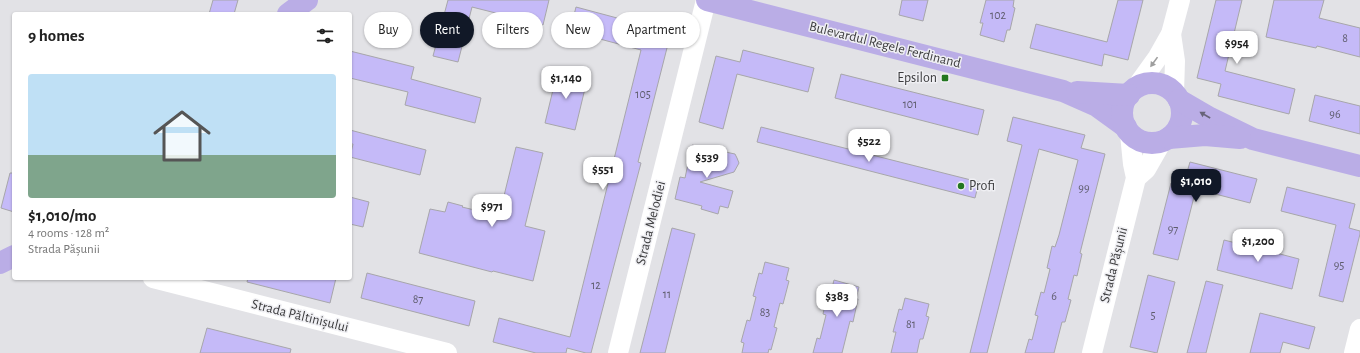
<!DOCTYPE html>
<html lang="en">
<head>
<meta charset="utf-8">
<style>
	body { margin:0; font-family:"Alegreya Sans",sans-serif; background:#f6f6f6; color:#222; height:100vh; display:flex; flex-direction:column; font-size:15px; white-space:nowrap }
	* { box-sizing:border-box; margin:0 }
	p { font-size:13px; color:#767676 }
	.icon { flex:none; width:22px; height:22px; fill:none; stroke:currentColor; stroke-width:2; stroke-linecap:round; stroke-linejoin:round }
	.map { position:relative; flex:1; overflow:hidden }
	.details { position:absolute; left:12px; top:12px; width:340px; height:268px; display:flex; flex-direction:column; background:#fff; border-radius:4px; box-shadow:0 1px 3px #0004 }
	.details>* { flex:none }
	.hud { position:absolute; left:364px; top:12px; width:380px; height:36px; display:flex; gap:8px }
	.price { position:absolute; translate:-50% -34px; padding:0 9px; border-radius:8px; background:#fff; color:#222; font-size:13px; line-height:26px; filter:drop-shadow(0 1px 2px #0008) }
	.price::after { content:''; position:absolute; left:50%; top:24px; width:12px; height:9px; margin-left:-6px; background:inherit; clip-path:polygon(0 0,100% 0,50% 100%) }
	.price.selected { background:#111827; color:#fff }
	ul { padding:0; list-style:none }
	li { display:grid; align-content:center; gap:8px; height:212px; padding:0 16px }
	li+li { border-top:1px solid #e0e0e0 }
	li span { display:grid; place-items:center; height:124px; border-radius:4px; color:#555 }
	li>.icon { margin-inline-start:auto }
	span .icon { width:72px; height:72px; fill:#fffc; stroke-width:1 }
	li b { font-size:17px }
	h2 { display:flex; justify-content:space-between; align-items:center; height:48px; padding:0 16px; font-size:17px }
	.tag { padding:0 14px; border-radius:18px; background:#fff; box-shadow:0 1px 3px #0004; font-size:14px; line-height:36px }
	.tag.selected { background:#111827; color:#fff }
	.map>svg:first-child { display:block }
	.building { fill:#c5baf8; stroke:#a7a6aa }
	.lines { fill:none; stroke-linecap:round; stroke-linejoin:round }
	.minor { stroke:#fff; stroke-width:20 }
	.major { stroke:#baade6; stroke-width:22 }
	.oneway { fill:#9e9e9e }
	.oneway2 { fill:#686479 }
	.poi-dot { fill:#247721; stroke:#efeff3; stroke-width:1.5 }
	.labels { text-anchor:middle; dominant-baseline:central; stroke-width:3; stroke-linejoin:round; paint-order:stroke }
	.number-label { font-size:12px; fill:#5e5c6c }
	.street-label { font-size:14px; fill:#3c3c3e; stroke:#efeff3 }
	.poi-label { font-size:14px; fill:#3c3c3e; stroke:#efeff3; text-anchor:end }
</style>
</head>
<body>
<div class="map">
<svg width="1360" height="353" viewBox="0 0 1360 353">
	<rect width="100%" height="100%" fill="#e2e2e6"/>
	<g class="building">
		<polygon points="213,0 238,0 234,14 209,14"/>
		<polygon points="448,0 549,0 543,25 472,7 458,62 433,56"/>
		<polygon points="902,0 928,0 923,21 899,15"/>
		<polygon points="986,0 1014,0 1013,7 1015,8 1010,30 1007,30 1004,42 980,35 983,23 980,23"/>
		<polygon points="1118,0 1143,0 1128,60 1104,54 1102,66 1030,48 1036,24 1107,42"/>
		<polygon points="1216,0 1242,0 1225,71 1295,89 1289,114 1218,96 1221,84 1197,78"/>
		<polygon points="1274,0 1324,0 1319,18 1360,28 1360,57 1317,46 1316,48 1266,37"/>
		<polygon points="576,7 647,26 644,38 668,44 638,162 641,163 591,353 586,353 567,348 566,353 536,353 493,342 499,318 570,337 641,50 570,31"/>
		<polygon points="743,50 814,68 808,92 737,74 723,129 699,122 716,56 740,62"/>
		<polygon points="350,51 414,67 411,79 481,98 475,123 405,105 408,92 350,78"/>
		<polygon points="558,69 588,76 575,130 545,123"/>
		<polygon points="841,74 984,110 978,135 835,98"/>
		<polygon points="1315,95 1360,106 1360,134 1309,121"/>
		<polygon points="1013,117 1085,135 1081,148 1105,154 1080,253 1082,254 1077,276 1074,275 1068,299 1071,300 1065,322 1062,322 1054,353 1025,353 1029,339 1032,340 1038,316 1035,315 1041,292 1044,293 1050,269 1047,268 1052,246 1055,247 1059,235 1078,160 1039,149 987,353 970,353 1022,145 1007,141"/>
		<polygon points="761,127 979,182 975,198 757,142"/>
		<polygon points="350,130 426,150 420,175 350,157 353,144 350,144"/>
		<polygon points="692,145 735,154 737,158 739,163 734,172 700,182 733,191 728,208 720,206 718,214 701,209 702,206 675,199 680,177 685,178"/>
		<polygon points="516,147 543,153 525,226 545,231 533,281 493,271 492,272 419,253 430,209 445,212 448,202 463,206 462,207 499,216"/>
		<polygon points="1190,162 1257,179 1250,203 1196,189 1178,260 1153,254 1171,183 1183,186"/>
		<polygon points="10,173 14,173 14,212 1,208"/>
		<polygon points="1287,187 1355,204 1349,228 1360,231 1360,234 1343,302 1319,296 1336,225 1281,211"/>
		<polygon points="350,197 369,202 363,227 350,224"/>
		<polygon points="672,228 695,234 665,353 640,353"/>
		<polygon points="1247,235 1264,239 1261,249 1299,259 1292,289 1217,270 1224,240 1244,245"/>
		<polygon points="765,262 789,268 786,280 789,281 783,304 780,303 774,327 777,328 771,350 769,349 768,353 742,353 744,343 741,342 747,320 750,321 756,297 753,296 759,273 762,274"/>
		<polygon points="367,273 475,301 469,326 361,298"/>
		<polygon points="1148,275 1175,282 1157,353 1130,347"/>
		<polygon points="248,278 336,278 330,303 247,282"/>
		<polygon points="834,280 859,287 856,299 858,299 853,322 850,321 842,353 813,353 817,338 820,339 826,315 823,314 828,292 831,292"/>
		<polygon points="1206,281 1223,285 1206,353 1187,353"/>
		<polygon points="905,298 929,304 926,316 929,317 923,339 920,339 917,353 891,353 896,332 893,332 899,309 902,310"/>
		<polygon points="1260,313 1315,327 1309,349 1283,342 1280,353 1250,353"/>
		<polygon points="207,328 291,349 290,353 200,353"/>
	</g>
	<g class="lines">
		<g class="minor">
			<polyline points="1171,34 1175,61 1174,93"/>
			<polyline points="1135,89 1158,57 1171,34 1180,0"/>
			<polyline points="1136,178 1146,169 1162,141"/>
			<polyline points="153,278 447,353"/>
			<polyline points="618,353 706,0"/>
			<polyline points="1092,353 1136,178 1133,164 1130,134"/>
			<polyline points="1354,353 1360,329"/>
		</g>
		<g class="major">
			<polyline points="707,0 1063,91 1097,106 1126,127"/>
			<polyline points="288,14 307,0"/>
			<circle cx="1152" cy="113" r="30"/>
			<polyline points="1077,92 1129,95"/>
			<polyline points="1179,100 1210,118 1253,139 1360,166"/>
			<polyline points="1169,138 1205,135 1240,138"/>
			<polyline points="0,263 14,256"/>
		</g>
	</g>
	<defs><path id="oneway-solid" d="M-6-.8H1V-3.2L6.5 0L1 3.2V.8H-6Z"/></defs>
	<use class="oneway" href="#oneway-solid" transform="translate(1154 62) rotate(126)"/>
	<use class="oneway2" href="#oneway-solid" transform="translate(1205 115) rotate(-150)"/>
	<g class="poi-dot">
		<rect x="941" y="74" width="8" height="8" rx="2"/>
		<circle cx="961" cy="186" r="4"/>
	</g>
	<g class="labels">
		<g class="number-label">
			<text x="998" y="15">102</text>
			<text x="1345" y="38">8</text>
			<text x="643" y="94">105</text>
			<text x="910" y="104">101</text>
			<text x="1335" y="114">96</text>
			<text x="1084" y="188">99</text>
			<text x="1173" y="229">97</text>
			<text x="1339" y="265">95</text>
			<text x="596" y="285">12</text>
			<text x="667" y="294">11</text>
			<text x="1054" y="296">6</text>
			<text x="418" y="299">87</text>
			<text x="765" y="312">83</text>
			<text x="1153" y="315">5</text>
			<text x="911" y="324">81</text>
		</g>
		<g class="street-label">
			<text transform="translate(885 45) rotate(14)">Bulevardul Regele Ferdinand</text>
			<text transform="translate(651 223) rotate(-76)">Strada Melodiei</text>
			<text transform="translate(1114 265) rotate(-76)">Strada Pășunii</text>
			<text transform="translate(300 316) rotate(14)">Strada Păltinișului</text>
		</g>
		<g class="poi-label">
			<text x="937" y="78">Epsilon</text>
			<text x="969" y="186" text-anchor="start">Profi</text>
		</g>
	</g>
</svg>
<b class="price" style="left:1237px;top:65px">$954</b>
<b class="price" style="left:566px;top:100px">$1,140</b>
<b class="price" style="left:869px;top:163px">$522</b>
<b class="price" style="left:707px;top:179px">$539</b>
<b class="price" style="left:603px;top:191px">$551</b>
<b class="price selected" style="left:1196px;top:203px">$1,010</b>
<b class="price" style="left:492px;top:228px">$971</b>
<b class="price" style="left:1258px;top:263px">$1,200</b>
<b class="price" style="left:837px;top:318px">$383</b>
<div class="hud">
<a class="tag">Buy</a>
<a class="tag selected">Rent</a>
<a class="tag">Filters</a>
<a class="tag">New</a>
<a class="tag">Apartment</a>
</div>
<section class="details">
<h2>9 homes<svg class="icon" aria-label="filters" viewBox="0 0 24 24"><path d="M4 7h16M4 17h16"/><circle cx="9" cy="7" r="2"/><circle cx="15" cy="17" r="2"/></svg></h2>
<ul>
<li><span style="background:linear-gradient(#bfe0f5 65%,#7fa58c 0)"><svg class="icon" aria-label="home" viewBox="0 0 24 24"><path d="M3 11l9-7 9 7M6 9v11h12V9"/></svg></span><div><b>$1,010/mo</b><p>4 rooms · 128 m²</p><p>Strada Pășunii</p></div></li>
</ul>
</section>
</div>
</body>
</html>
